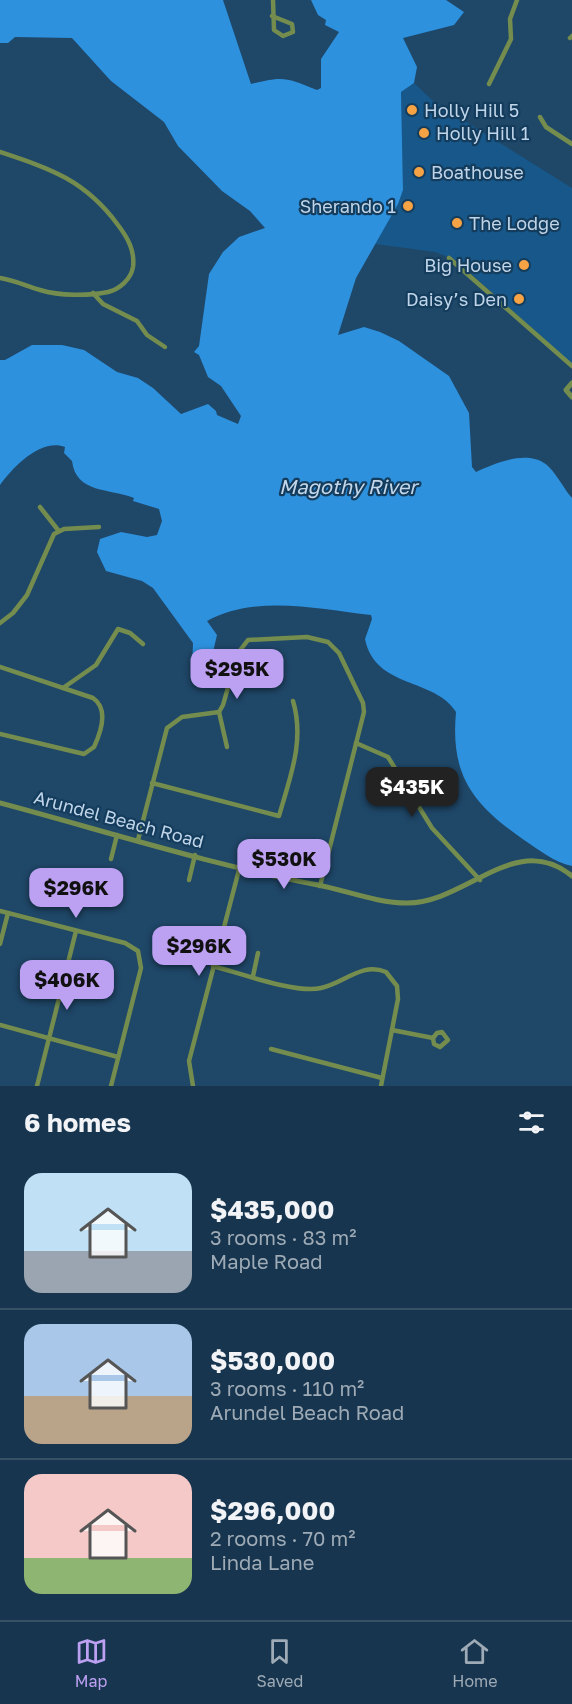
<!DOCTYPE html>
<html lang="en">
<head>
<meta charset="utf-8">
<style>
	body { margin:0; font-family:"Golos Text",sans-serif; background:#203d55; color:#f1f3f6; height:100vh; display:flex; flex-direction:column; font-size:22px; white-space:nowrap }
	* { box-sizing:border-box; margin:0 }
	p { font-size:20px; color:#9eabb6 }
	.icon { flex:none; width:33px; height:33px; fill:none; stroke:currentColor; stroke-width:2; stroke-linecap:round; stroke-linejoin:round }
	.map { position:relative; height:1086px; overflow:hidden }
	.side { display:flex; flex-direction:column; background:#17354e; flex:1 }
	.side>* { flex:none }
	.price { position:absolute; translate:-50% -51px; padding:0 14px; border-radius:12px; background:#bca0f2; color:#111; font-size:20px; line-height:39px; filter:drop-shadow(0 2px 3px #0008) }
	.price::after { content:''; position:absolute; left:50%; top:36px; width:18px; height:14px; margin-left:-9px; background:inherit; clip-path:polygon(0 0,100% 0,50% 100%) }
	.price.selected { background:#222; color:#fff }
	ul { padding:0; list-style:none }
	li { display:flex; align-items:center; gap:18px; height:150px; padding:0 24px }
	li+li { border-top:2px solid #365066 }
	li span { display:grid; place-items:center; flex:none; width:168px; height:120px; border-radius:18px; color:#555 }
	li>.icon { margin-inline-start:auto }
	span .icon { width:72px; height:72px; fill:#fffc; stroke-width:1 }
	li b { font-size:26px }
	h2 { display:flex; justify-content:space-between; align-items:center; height:72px; padding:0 24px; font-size:26px }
	.tabs { display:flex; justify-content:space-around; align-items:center; height:84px; border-top:2px solid #365066; background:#17354e; font-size:16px; color:#9eabb6 }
	.tabs a { display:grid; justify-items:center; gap:3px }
	.tabs .selected { color:#bca0f2 }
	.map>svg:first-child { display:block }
	.green { fill:#175789 }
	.water { fill:#2d91de }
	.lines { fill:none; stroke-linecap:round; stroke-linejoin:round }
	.minor { stroke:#748d4e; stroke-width:4.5 }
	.tertiary { stroke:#748d4e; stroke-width:5 }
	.poi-dot { fill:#f5a345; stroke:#143c5c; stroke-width:2 }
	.labels { text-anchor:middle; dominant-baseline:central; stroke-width:4.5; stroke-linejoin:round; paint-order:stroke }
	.poi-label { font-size:18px; fill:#c0d5e9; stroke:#143c5c; text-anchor:start }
	.street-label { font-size:18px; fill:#c0d5e9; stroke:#143c5c }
	.water-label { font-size:20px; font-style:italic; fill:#c3d7eb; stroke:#143c5c }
</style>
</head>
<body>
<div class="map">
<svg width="572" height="1086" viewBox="0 0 572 1086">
	<rect width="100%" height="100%" fill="#1f4768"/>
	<polygon class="green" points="414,83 433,101 572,188 572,364 456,260 435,252 375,244 403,191 401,92"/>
	<path class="water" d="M0 0H223L251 84C283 76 286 77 317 90L321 88V59L339 32 325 25 326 20 318 15 311 0H446L464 12 454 25 403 38 417 67 414 83 401 92 403 190 398 204 356 278 338 335 364 327 380 332 399 341 449 376 469 413 472 467 476 472C496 463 530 448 549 467 558 476 564 489 572 498V866C554 862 539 850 524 840 474 805 450 777 456 712 434 677 375 689 365 639L372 619 371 615C319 609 255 594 207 621L217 635 209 669 204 675 195 674 192 668 193 643 153 588 142 581 106 571 97 552 100 539 121 532 147 537 157 535 162 521 159 509 133 501 134 498C110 488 76 494 72 461L64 453 65 447C41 438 13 467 0 485V360H5L32 345H62L84 350 117 372 138 378 153 388 181 414 208 404 216 411 217 415 238 424 241 416 221 386 208 377 199 355 194 352 199 346 209 274 223 252 239 237 265 228 250 211 222 191 178 146 164 122 111 81 72 38 15 37 8 43H0Z"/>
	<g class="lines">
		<g class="minor">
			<polyline points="272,16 292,24 293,32 283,36 274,30 273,0"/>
			<polyline points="570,38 572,36"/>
			<polyline points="489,84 511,39 510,19 517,0"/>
			<polyline points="540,117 546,127 572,144"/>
			<path d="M0 152C51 169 85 180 118 225 128 238 135 251 133 267 131 279 120 289 108 292 88 296 60 296 40 290 26 286 14 280 0 278"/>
			<polyline points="449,258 572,366"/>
			<polyline points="93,293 103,304 137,321 147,335 165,347"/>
			<polyline points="40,507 58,530"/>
			<polyline points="0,623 13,613 27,595 54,534 64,529 99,527"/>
			<path d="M0 667 93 698C109 709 101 732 94 747L84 754 0 734"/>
			<polyline points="63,688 96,665 118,629 130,633 143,644"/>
			<polyline points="219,712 227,747"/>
			<polyline points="356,743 388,757 432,828 480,880"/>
			<path d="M152 783 279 816C290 777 305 741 293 701"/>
			<polyline points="138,840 167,728 182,717 219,712 223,705 238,653 248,640 307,637 328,642 339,653 363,703 364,712 320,886"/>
			<polyline points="111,859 117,835"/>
			<polyline points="189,880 195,855"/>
			<polyline points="0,911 125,943 138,951 141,968 111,1086"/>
			<polyline points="0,944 8,913"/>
			<path d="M213 966C239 973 297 994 321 988 345 983 361 962 386 972L397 986 398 999 381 1086"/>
			<polyline points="253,976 258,953"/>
			<polyline points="0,1025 118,1057"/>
			<polyline points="392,1030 433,1038 434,1044 440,1047 448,1040 442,1032 437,1033 433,1038"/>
			<polyline points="271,1049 382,1078"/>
			<polyline points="37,1086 76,931"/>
			<polyline points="193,1086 189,1061 240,866"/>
		</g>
		<g class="tertiary">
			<polyline points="572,383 566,390 572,397"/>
			<path d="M0 803C105 831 211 865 318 885 348 891 377 903 407 903 467 903 515 830 572 876"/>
		</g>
	</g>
	<g class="poi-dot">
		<circle cx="412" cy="110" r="6"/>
		<circle cx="424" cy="133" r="6"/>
		<circle cx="419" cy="172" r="6"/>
		<circle cx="408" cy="206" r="6"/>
		<circle cx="457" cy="223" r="6"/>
		<circle cx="524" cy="265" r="6"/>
		<circle cx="519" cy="299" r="6"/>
	</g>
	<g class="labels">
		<g class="poi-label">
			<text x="424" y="110">Holly Hill 5</text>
			<text x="436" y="133">Holly Hill 1</text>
			<text x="431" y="172">Boathouse</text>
			<text x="396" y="206" text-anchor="end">Sherando 1</text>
			<text x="469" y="223">The Lodge</text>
			<text x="512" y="265" text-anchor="end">Big House</text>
			<text x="507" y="299" text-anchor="end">Daisy’s Den</text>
		</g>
		<g class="street-label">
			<text transform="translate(119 819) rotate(15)">Arundel Beach Road</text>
		</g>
		<g class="water-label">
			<text x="348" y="486">Magothy River</text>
		</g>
	</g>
</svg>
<b class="price" style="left:237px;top:700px">$295K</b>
<b class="price selected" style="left:412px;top:818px">$435K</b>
<b class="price" style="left:284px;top:890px">$530K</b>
<b class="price" style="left:76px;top:919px">$296K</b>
<b class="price" style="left:199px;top:977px">$296K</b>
<b class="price" style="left:67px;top:1011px">$406K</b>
</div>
<section class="side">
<h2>6 homes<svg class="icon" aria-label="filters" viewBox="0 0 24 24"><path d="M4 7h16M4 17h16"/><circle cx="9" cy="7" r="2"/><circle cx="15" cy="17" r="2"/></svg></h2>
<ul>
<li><span style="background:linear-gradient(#bfe0f5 65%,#9aa5b1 0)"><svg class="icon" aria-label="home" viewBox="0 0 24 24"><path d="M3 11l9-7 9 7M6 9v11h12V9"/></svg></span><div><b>$435,000</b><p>3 rooms · 83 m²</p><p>Maple Road</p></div></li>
<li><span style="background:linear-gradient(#a9c7e8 60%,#b9a48a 0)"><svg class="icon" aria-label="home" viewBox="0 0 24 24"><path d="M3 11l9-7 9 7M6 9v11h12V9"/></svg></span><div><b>$530,000</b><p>3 rooms · 110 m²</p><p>Arundel Beach Road</p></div></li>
<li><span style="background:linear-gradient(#f6c9c9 70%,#8fb573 0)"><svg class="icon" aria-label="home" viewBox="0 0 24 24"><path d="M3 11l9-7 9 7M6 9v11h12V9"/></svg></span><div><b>$296,000</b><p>2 rooms · 70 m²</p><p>Linda Lane</p></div></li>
</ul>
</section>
<nav class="tabs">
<a class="selected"><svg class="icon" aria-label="map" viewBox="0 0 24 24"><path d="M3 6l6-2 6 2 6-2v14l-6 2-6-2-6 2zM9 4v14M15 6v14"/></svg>Map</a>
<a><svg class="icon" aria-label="saved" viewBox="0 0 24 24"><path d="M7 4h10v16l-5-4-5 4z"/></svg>Saved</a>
<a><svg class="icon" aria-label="home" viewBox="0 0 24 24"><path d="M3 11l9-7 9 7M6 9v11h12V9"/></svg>Home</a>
</nav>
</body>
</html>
